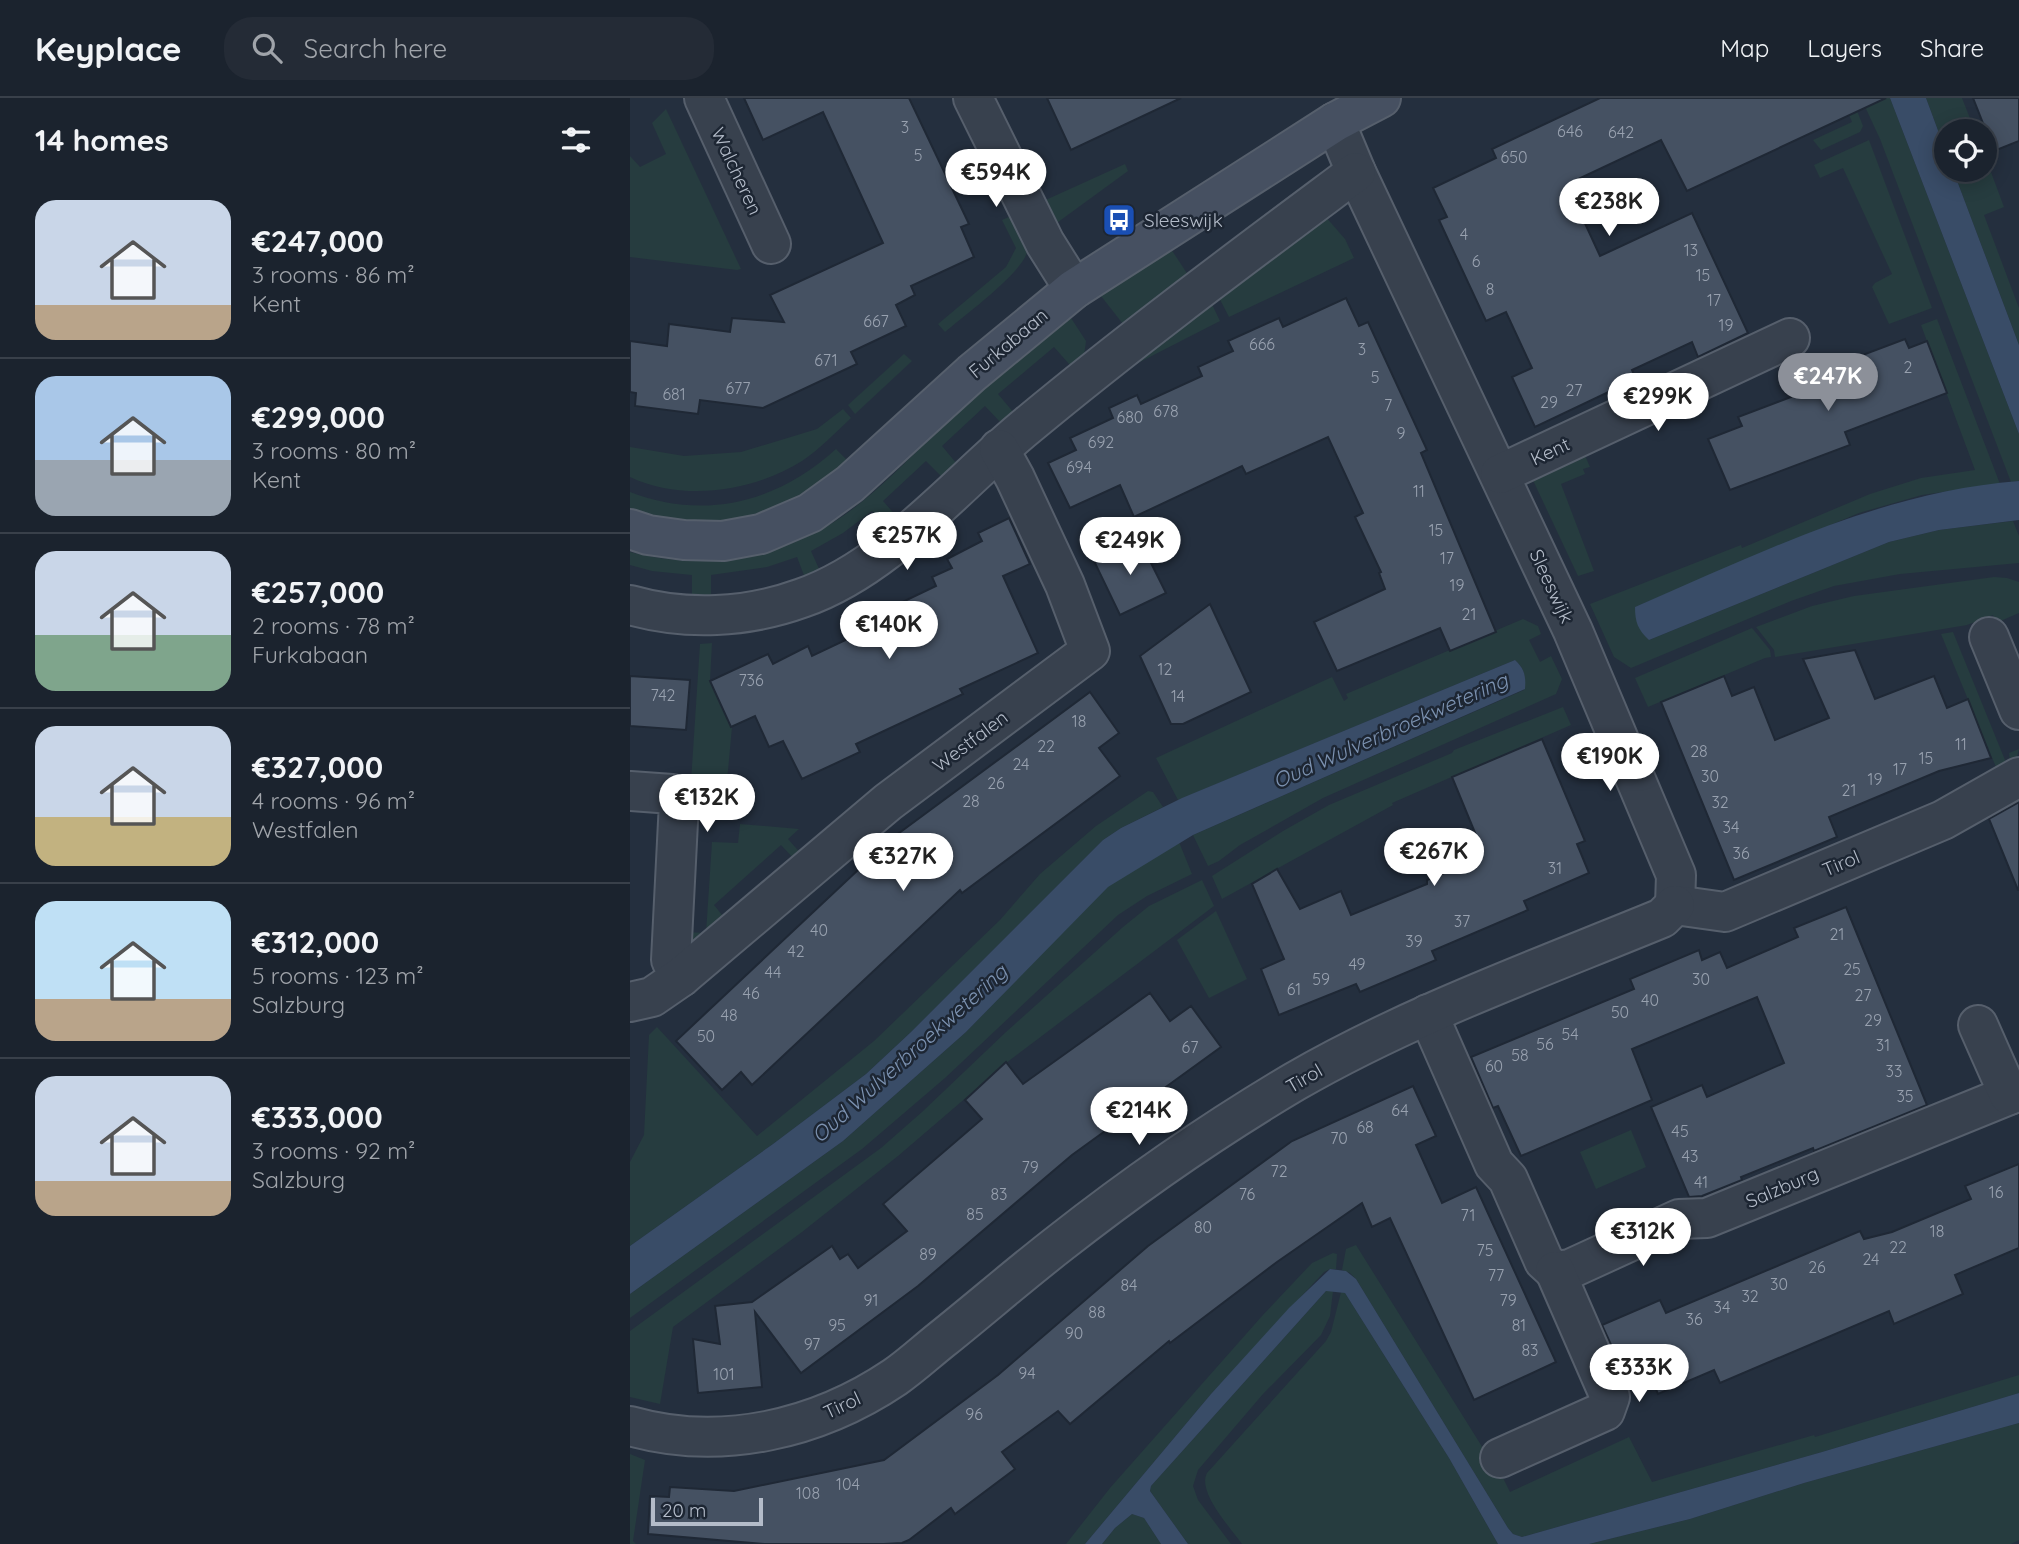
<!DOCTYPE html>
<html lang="en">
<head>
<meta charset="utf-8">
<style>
	body { margin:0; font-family:Quicksand,sans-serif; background:#242b36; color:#f1f3f6; height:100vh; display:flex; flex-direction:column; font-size:26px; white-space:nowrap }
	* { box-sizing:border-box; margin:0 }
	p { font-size:23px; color:#a0a4aa }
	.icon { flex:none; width:38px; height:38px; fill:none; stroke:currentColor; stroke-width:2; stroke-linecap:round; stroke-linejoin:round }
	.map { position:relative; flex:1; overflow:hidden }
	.drawer { display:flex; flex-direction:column; background:#1b232e; width:630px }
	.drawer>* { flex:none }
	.buttons { position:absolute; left:1304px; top:21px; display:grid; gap:14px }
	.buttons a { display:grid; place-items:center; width:63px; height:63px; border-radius:50%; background:#1b232e; box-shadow:0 4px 18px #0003,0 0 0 2px #39404a; font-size:35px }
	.scale { position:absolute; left:21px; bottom:18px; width:112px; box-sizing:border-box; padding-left:7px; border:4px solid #b4bcc9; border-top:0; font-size:19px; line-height:24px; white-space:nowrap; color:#b4bcc9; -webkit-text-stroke:5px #1d2633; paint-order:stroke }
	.price { position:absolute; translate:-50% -60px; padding:0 16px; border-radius:24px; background:#fff; color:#222; font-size:23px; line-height:46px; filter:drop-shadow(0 2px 4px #0008) }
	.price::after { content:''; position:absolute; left:50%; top:42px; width:21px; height:16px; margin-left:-10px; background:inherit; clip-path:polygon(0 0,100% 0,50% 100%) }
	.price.current { background:#8c9099; color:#fff }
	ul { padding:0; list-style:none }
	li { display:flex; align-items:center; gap:21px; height:175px; padding:0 35px }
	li+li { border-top:2px solid #39404a }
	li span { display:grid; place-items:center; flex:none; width:196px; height:140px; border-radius:21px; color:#555 }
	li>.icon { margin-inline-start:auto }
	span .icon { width:84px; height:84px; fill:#fffc; stroke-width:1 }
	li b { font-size:30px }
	h2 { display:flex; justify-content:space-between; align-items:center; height:84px; padding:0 35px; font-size:30px }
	header { display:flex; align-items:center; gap:42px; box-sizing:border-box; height:98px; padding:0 35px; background:#1b232e; border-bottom:2px solid #39404a }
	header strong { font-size:33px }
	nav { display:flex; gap:38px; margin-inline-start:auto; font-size:24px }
	.search { width:490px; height:63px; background:#242b36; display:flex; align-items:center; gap:18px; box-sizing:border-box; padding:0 24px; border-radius:28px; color:#a0a4aa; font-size:26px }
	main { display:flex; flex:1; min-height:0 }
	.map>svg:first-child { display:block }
	.green { fill:#263c3f }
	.water { fill:#394c67 }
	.building { fill:#455162; stroke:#1f2835; stroke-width:2 }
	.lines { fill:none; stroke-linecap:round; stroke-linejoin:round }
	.street-casing { stroke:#565f6c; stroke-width:42 }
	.secondary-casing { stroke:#565f6c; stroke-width:42 }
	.street { stroke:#38414e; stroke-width:38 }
	.secondary { stroke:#465061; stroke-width:38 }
	.labels { text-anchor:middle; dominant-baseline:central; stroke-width:5; stroke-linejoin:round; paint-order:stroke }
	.number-label { font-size:16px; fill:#98a1af }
	.street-label { font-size:19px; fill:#b4bcc9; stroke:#1d2633 }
	.poi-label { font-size:19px; fill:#b4bcc9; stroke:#1d2633; text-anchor:start }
	.water-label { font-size:21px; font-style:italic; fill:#7c92b1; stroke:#1d2633 }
</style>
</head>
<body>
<header>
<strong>Keyplace</strong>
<div class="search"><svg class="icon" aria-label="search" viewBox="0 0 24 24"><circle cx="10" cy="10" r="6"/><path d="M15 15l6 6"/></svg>Search here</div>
<nav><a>Map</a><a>Layers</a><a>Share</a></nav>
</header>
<main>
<section class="drawer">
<h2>14 homes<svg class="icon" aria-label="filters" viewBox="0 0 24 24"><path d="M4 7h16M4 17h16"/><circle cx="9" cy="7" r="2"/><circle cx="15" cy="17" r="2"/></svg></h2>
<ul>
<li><span style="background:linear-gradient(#c9d6e8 75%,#b9a48a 0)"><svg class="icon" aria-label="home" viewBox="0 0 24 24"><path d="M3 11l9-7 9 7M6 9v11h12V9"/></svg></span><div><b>€247,000</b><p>3 rooms · 86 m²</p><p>Kent</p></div></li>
<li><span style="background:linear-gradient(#a9c7e8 60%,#9aa5b1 0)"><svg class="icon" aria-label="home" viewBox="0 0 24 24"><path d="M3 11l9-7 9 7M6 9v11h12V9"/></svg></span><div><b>€299,000</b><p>3 rooms · 80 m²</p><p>Kent</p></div></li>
<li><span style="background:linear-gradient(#c9d6e8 60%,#7fa58c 0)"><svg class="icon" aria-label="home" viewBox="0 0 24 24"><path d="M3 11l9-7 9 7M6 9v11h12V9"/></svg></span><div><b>€257,000</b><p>2 rooms · 78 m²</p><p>Furkabaan</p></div></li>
<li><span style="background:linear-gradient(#c9d6e8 65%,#c2b280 0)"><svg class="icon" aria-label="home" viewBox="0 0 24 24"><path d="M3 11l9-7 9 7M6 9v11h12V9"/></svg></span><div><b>€327,000</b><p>4 rooms · 96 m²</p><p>Westfalen</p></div></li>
<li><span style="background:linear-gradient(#bfe0f5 70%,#b9a48a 0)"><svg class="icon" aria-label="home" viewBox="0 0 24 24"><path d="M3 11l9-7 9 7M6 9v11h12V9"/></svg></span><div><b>€312,000</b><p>5 rooms · 123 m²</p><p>Salzburg</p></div></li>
<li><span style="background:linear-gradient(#c9d6e8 75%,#b9a48a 0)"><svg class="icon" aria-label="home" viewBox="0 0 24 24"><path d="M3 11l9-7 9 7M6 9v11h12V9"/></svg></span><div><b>€333,000</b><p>3 rooms · 92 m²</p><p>Salzburg</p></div></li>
</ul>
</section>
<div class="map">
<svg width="1389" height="1446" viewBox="0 0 1389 1446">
	<rect width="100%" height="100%" fill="#242f3e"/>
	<g class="green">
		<polygon points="1212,0 1222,0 1233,28 1230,34 1191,52 1183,42 1222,24"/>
		<polygon points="1231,0 1260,0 1389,336 1389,383 1381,384 1250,41"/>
		<polygon points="1296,0 1332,0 1345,33 1316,33 1316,54"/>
		<polygon points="36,11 111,171 107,172 0,159 0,58 10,69 36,56 22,25"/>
		<polygon points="1239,42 1302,210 1259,226 1242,189 1245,185 1262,176 1213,70 1190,80 1184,67"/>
		<polygon points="1355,58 1374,109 1354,117 1389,210 1389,247 1323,72 1354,72"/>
		<polygon points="495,66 498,73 424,127 409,105"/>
		<polygon points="688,110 715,141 724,160 599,219 584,190"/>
		<path d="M383 117C387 127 397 142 397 153 396 172 331 220 315 234L308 226 376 169 386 150 372 122Z"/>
		<polygon points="541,151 562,183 496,228 493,226 471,198"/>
		<polygon points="577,196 590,223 506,266 500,257"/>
		<path d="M441 220 456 243 454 258 443 266H439L424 249 368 296 384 315 372 326 355 308 312 348 327 366 312 379 296 363 253 403 268 420 257 429 242 413 213 435 181 453 190 473 175 480 167 459 137 469 81 477V500L62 498V477L22 473 0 467V454C72 473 151 461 213 418 248 394 280 359 311 330 353 291 396 255 441 220Z"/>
		<polygon points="1307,221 1370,386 1292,397 1229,415 1005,509 1019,542 1259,444 1309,432 1383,423 1389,438 1389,465 1270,476 1204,488 1161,503 1001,570 984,559 960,506 1111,447 1112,450 1240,396 1291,380 1345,372 1291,227"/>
		<polygon points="274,256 282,263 225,316 218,307"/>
		<path d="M213 311 221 320C206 334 190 351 172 363 123 394 53 404 0 379V349L54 358 111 354 187 331Z"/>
		<path d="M206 351 216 361 215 365C151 419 81 439 0 412V394C75 423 148 404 206 351Z"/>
		<polygon points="953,353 960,369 953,371 955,376 931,386 964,473 948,478 901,378"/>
		<polygon points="1364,479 1377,480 1389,484 1389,515 1366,525 1363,517 1337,527 1145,559 1144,552 1126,529 1182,508 1224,498"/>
		<path d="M893 521 908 528 911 536 899 542 910 564 921 558 932 581 926 596 693 700 610 747 589 763 578 768 563 737 894 592C896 579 895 571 885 562L548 702 526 660 702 579 714 603 718 600 716 596Z"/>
		<polygon points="1122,530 1140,552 1141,559 1135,560 1018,609 1005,580"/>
		<polygon points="1323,534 1377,667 1380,663 1379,655 1389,651 1385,667 1368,674 1311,536"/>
		<polygon points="82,545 80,583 102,629 94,716 59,714 70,546"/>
		<polygon points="933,609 941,627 762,705 763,707 592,801 582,778 653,733 699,707 822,655 824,652"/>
		<polygon points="518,693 523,694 533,709 491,730 473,742 281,934 236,976 143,1046 0,1148 0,1064 14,1037 19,937 27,929 127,1038 244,943 370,822 410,776 466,728"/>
		<polygon points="110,726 169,731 158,741 173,758 166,763 151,747 84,807 97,823 68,857 49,839 55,834 76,835 82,744 108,745"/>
		<polygon points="549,744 562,776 517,798 488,817 315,980 232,1051 0,1220 0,1196 213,1043 336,934 477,789"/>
		<polygon points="572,782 584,808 380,962 268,1058 172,1134 43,1229 30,1306 0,1299 0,1233 251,1050 292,1014 376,934 493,829 519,808"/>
		<polygon points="586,813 617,881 579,900 547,842"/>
		<polygon points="1001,1032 1016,1069 966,1091 950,1054"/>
		<polygon points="726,1147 851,1347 863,1373 869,1372 880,1394 999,1339 1022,1384 1184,1337 1185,1339 1389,1277 1389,1295 1192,1354 892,1439 883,1436 878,1430 726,1181 720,1175 712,1172 716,1151"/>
		<polygon points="703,1155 707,1156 706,1171 700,1171 694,1174 581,1296 455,1446 436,1446 480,1390 632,1218 682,1165"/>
		<polygon points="696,1193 703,1193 700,1218 691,1237 633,1296 568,1372 563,1388 568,1402 601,1446 558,1446 520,1393 521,1388"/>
		<path d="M711 1194 715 1195 819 1360 868 1446H612C600 1429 567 1394 577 1375L696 1243 701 1234Z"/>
		<polygon points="1389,1325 1389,1442 1381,1446 959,1446 1060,1421 1174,1385"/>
		<polygon points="0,1356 15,1362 3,1443 6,1446 0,1446"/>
		<polygon points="502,1416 514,1420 531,1446 472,1446 485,1430"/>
	</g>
	<g class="water">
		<polygon points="1260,0 1296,0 1316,54 1316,72 1323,72 1389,247 1389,336"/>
		<path d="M1389 383V422L1309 432 1259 444 1019 542C1008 532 1005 524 1005 509 1131 455 1250 394 1389 383Z"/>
		<path d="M885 562C895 571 896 579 895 591L563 737 478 789 336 934 213 1043 0 1196V1148L143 1046 236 976 281 934 473 742 491 730 552 700Z"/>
		<polygon points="700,1171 716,1173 726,1181 878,1430 883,1436 892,1439 1192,1354 1389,1295 1389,1325 1174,1385 1060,1421 959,1446 868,1446 819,1360 715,1195 696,1193 521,1388 520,1393 558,1446 531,1446 514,1420 502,1416 485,1430 472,1446 455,1446 581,1296 659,1210"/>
	</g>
	<g class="building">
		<polygon points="114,0 279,0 339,126 331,129 344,159 281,188 285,197 266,207 276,228 221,254 227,266 133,310 70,302 68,316 5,308 6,295 0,294 0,243 37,248 39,226 100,234 102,220 154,224 140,197 253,145 193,14 133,42"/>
		<polygon points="417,0 551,0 441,52"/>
		<polygon points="970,0 1256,0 1057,93 1031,42 944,83 953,102 946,106 970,158 1062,115 1118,235 1068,259 1062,244 1002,272 1006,281 905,329 882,279 902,270 876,214 856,223 809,122 817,119 803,90 866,60 862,51"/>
		<polygon points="1343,0 1389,0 1389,43 1364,53"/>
		<polygon points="716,200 729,228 738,224 797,352 791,355 866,534 820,553 810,530 707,573 684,524 755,491 749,475 751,474 725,419 733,415 698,339 616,376 612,368 504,419 490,387 440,410 418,365 446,352 440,340 483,320 479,310 507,297 511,306 572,278 568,269 603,253 598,243 649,220 653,229"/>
		<polygon points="1275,241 1279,250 1297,243 1317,295 1215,334 1220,347 1100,392 1078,341 1112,328 1108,319 1193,287 1192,283 1210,276 1206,267"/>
		<polygon points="379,420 400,466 373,478 408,555 330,591 333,596 226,646 230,654 172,681 153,643 139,649 125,618 101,629 80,583 138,556 143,566 178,548 182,558 243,529 239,520 306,488 302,479 322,470 317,461 352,443 348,435"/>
		<polygon points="509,441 536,495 490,517 464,463"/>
		<polygon points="580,506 621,594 553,626 541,626 510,558"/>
		<polygon points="1225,552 1245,601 1304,578 1317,610 1338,601 1361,660 1309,673 1199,719 1207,739 1104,782 1031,604 1094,578 1102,598 1124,589 1145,642 1199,620 1173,561"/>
		<polygon points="0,578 60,582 56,632 0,628"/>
		<polygon points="460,594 489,635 469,650 490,678 332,795 330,792 122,987 111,974 92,992 46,943 261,741"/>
		<polygon points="912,641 955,743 947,746 959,775 894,803 898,812 802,853 806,862 730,894 726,886 649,917 631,871 654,861 622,786 647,771 670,811 711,793 721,817 797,786 797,782 817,774 810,757 848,742 822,679"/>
		<polygon points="1389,704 1389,792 1388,792 1359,721"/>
		<polygon points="1216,809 1297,1007 1184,1053 1183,1050 1111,1079 1112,1082 1072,1098 1059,1099 1021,1009 1072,987 1077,999 1154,965 1127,899 1002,951 1022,1002 891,1058 868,1008 863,1010 841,959 1004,891 1000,881 1069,852 1072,862 1090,854 1097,870 1168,839 1164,830"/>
		<polygon points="520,895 540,923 561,908 591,949 442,1057 288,1188 171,1275 125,1214 132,1289 68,1295 63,1241 90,1246 85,1208 122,1204 202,1148 210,1161 218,1156 228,1170 277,1133 253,1106 352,1021 335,1002 376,964 393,986"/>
		<polygon points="783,988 806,1038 786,1047 812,1105 846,1089 926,1264 844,1302 760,1120 742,1129 732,1105 647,1164 540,1245 539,1243 440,1326 428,1313 372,1354 385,1371 325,1416 321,1410 279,1442 272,1445 254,1446 134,1446 18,1436 20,1398 39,1399 40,1389 104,1393 254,1362 368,1277 518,1148 662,1043"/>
		<polygon points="1389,1066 1389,1150 1325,1177 1333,1196 1264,1226 1259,1213 1090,1285 1084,1272 1028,1296 1014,1264 993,1273 972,1227 1030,1202 1036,1215 1230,1133 1234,1141 1262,1134 1341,1101 1335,1088"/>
	</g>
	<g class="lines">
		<defs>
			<g id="street">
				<polyline points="74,0 141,146"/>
				<polyline points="343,0 415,145 444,191"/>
				<polyline points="705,24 726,74 943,533 1046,777 1045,807"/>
				<polyline points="870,376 1160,240"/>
				<path d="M0 507C56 523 117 520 172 500 259 470 328 384 398 327 504 239 615 157 726 74"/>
				<polyline points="1359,539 1389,612"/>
				<polyline points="0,693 42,696 49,704 41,862 51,879"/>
				<polyline points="1045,807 1095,814 1313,722 1389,679"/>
				<polyline points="0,904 22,899 51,879 258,704 460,553 435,487 385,380 369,351"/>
				<polyline points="798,916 864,1066 878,1081 914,1163 925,1173 940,1171 1049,1121 1077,1120 1389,993"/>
				<polyline points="1348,927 1379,997"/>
				<path d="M0 1328C91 1354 188 1331 265 1279 281 1268 296 1254 311 1242 351 1210 390 1176 430 1145 505 1086 583 1032 664 984 780 917 908 871 1032 820L1045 807"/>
				<polyline points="870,1360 975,1313 980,1299 925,1173"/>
			</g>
			<polyline id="secondary" points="0,431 18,437 54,442 93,443 131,436 180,415 220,386 342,275 444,191 705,24 751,0"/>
		</defs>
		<use href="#street" class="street-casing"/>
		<use href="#secondary" class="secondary-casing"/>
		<use href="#street" class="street"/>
		<use href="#secondary" class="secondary"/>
	</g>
	<defs>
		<symbol id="bus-square" viewBox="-11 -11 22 22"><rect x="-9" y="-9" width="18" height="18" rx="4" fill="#1a4fb4" stroke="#1d2633"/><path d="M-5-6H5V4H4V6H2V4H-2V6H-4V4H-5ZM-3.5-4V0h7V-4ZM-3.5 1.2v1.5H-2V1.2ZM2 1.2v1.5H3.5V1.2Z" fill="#fff"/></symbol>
	</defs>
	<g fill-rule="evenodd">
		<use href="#bus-square" x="470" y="103" width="38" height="38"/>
	</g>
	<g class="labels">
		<g class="number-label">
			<text x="275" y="29">3</text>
			<text x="940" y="33">646</text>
			<text x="991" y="34">642</text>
			<text x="288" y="57">5</text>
			<text x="884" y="59">650</text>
			<text x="834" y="136">4</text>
			<text x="1061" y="152">13</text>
			<text x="846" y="163">6</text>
			<text x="1073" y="177">15</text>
			<text x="860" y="191">8</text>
			<text x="1084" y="202">17</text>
			<text x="246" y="223">667</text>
			<text x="1096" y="227">19</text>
			<text x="632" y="246">666</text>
			<text x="732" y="251">3</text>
			<text x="196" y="262">671</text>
			<text x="1278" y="269">2</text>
			<text x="745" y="279">5</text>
			<text x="108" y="290">677</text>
			<text x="944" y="292">27</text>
			<text x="44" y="296">681</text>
			<text x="919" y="304">29</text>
			<text x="758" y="307">7</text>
			<text x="536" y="313">678</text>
			<text x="500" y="319">680</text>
			<text x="771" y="335">9</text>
			<text x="471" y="344">692</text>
			<text x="449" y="369">694</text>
			<text x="789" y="393">11</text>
			<text x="806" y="432">15</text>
			<text x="817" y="460">17</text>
			<text x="827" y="487">19</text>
			<text x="839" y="516">21</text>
			<text x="535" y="571">12</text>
			<text x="121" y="582">736</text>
			<text x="33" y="597">742</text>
			<text x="548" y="598">14</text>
			<text x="449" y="623">18</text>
			<text x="1331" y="646">11</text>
			<text x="416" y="648">22</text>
			<text x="1069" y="653">28</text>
			<text x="1296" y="660">15</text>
			<text x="391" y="666">24</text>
			<text x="1270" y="671">17</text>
			<text x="1080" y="678">30</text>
			<text x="1245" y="681">19</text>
			<text x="366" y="685">26</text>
			<text x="1219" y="692">21</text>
			<text x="341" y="703">28</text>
			<text x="1090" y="704">32</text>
			<text x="1101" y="729">34</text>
			<text x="1111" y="755">36</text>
			<text x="925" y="770">31</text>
			<text x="832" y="823">37</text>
			<text x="189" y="832">40</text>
			<text x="1207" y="836">21</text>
			<text x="784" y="843">39</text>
			<text x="166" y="853">42</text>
			<text x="727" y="866">49</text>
			<text x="1222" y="871">25</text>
			<text x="143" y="874">44</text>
			<text x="691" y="881">59</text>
			<text x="1071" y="881">30</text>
			<text x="664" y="891">61</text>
			<text x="121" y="895">46</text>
			<text x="1233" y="897">27</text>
			<text x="1020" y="902">40</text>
			<text x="990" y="914">50</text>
			<text x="99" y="917">48</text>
			<text x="1243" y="922">29</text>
			<text x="940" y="936">54</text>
			<text x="76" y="938">50</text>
			<text x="915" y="946">56</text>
			<text x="1253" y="947">31</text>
			<text x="560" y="949">67</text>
			<text x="890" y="957">58</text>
			<text x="864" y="968">60</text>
			<text x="1264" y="973">33</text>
			<text x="1275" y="998">35</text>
			<text x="770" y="1012">64</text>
			<text x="735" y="1029">68</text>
			<text x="1050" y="1033">45</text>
			<text x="709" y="1040">70</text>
			<text x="1060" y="1058">43</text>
			<text x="400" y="1069">79</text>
			<text x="649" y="1073">72</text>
			<text x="1071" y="1084">41</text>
			<text x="1366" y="1094">16</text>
			<text x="369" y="1096">83</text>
			<text x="617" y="1096">76</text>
			<text x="345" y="1116">85</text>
			<text x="838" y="1117">71</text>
			<text x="573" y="1129">80</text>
			<text x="1307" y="1133">18</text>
			<text x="1268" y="1149">22</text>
			<text x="855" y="1152">75</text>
			<text x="298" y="1156">89</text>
			<text x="1241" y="1161">24</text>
			<text x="1187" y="1169">26</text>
			<text x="866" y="1177">77</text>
			<text x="1149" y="1186">30</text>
			<text x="499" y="1187">84</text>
			<text x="1120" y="1198">32</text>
			<text x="241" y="1202">91</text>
			<text x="878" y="1202">79</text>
			<text x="1092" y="1209">34</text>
			<text x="467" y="1214">88</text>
			<text x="1064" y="1221">36</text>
			<text x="207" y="1227">95</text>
			<text x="889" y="1227">81</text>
			<text x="444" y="1235">90</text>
			<text x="182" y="1246">97</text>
			<text x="900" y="1252">83</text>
			<text x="397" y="1275">94</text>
			<text x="94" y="1276">101</text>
			<text x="344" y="1316">96</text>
			<text x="218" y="1386">104</text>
			<text x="178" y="1395">108</text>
		</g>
		<g class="street-label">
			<text transform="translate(107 73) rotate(65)">Walcheren</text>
			<text transform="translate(378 245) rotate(-40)">Furkabaan</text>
			<text transform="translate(920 353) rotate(-25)">Kent</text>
			<text transform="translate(922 488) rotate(65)">Sleeswijk</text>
			<text transform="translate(340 643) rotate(-37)">Westfalen</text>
			<text transform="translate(1211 765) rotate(-23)">Tirol</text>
			<text transform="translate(674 980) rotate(-30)">Tirol</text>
			<text transform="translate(1152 1089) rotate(-23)">Salzburg</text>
			<text transform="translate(212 1307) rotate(-25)">Tirol</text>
		</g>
		<g class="poi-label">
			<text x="514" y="122">Sleeswijk</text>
		</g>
		<g class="water-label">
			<text transform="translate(760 632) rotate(-24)">Oud Wulverbroekwetering</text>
			<text transform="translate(279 955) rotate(-42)">Oud Wulverbroekwetering</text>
		</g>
	</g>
</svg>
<div class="buttons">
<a><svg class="icon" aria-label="locate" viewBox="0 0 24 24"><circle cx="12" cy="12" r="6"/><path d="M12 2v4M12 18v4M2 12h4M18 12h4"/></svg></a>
</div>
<div class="scale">20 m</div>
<b class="price" style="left:366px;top:111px">€594K</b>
<b class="price" style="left:979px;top:140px">€238K</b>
<b class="price current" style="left:1198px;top:315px">€247K</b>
<b class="price" style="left:1028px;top:335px">€299K</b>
<b class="price" style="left:277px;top:474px">€257K</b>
<b class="price" style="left:500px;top:479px">€249K</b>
<b class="price" style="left:259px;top:563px">€140K</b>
<b class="price" style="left:980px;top:695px">€190K</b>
<b class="price" style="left:77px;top:736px">€132K</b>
<b class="price" style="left:804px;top:790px">€267K</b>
<b class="price" style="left:273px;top:795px">€327K</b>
<b class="price" style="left:509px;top:1049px">€214K</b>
<b class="price" style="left:1013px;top:1170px">€312K</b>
<b class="price" style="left:1009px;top:1306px">€333K</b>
</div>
</main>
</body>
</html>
